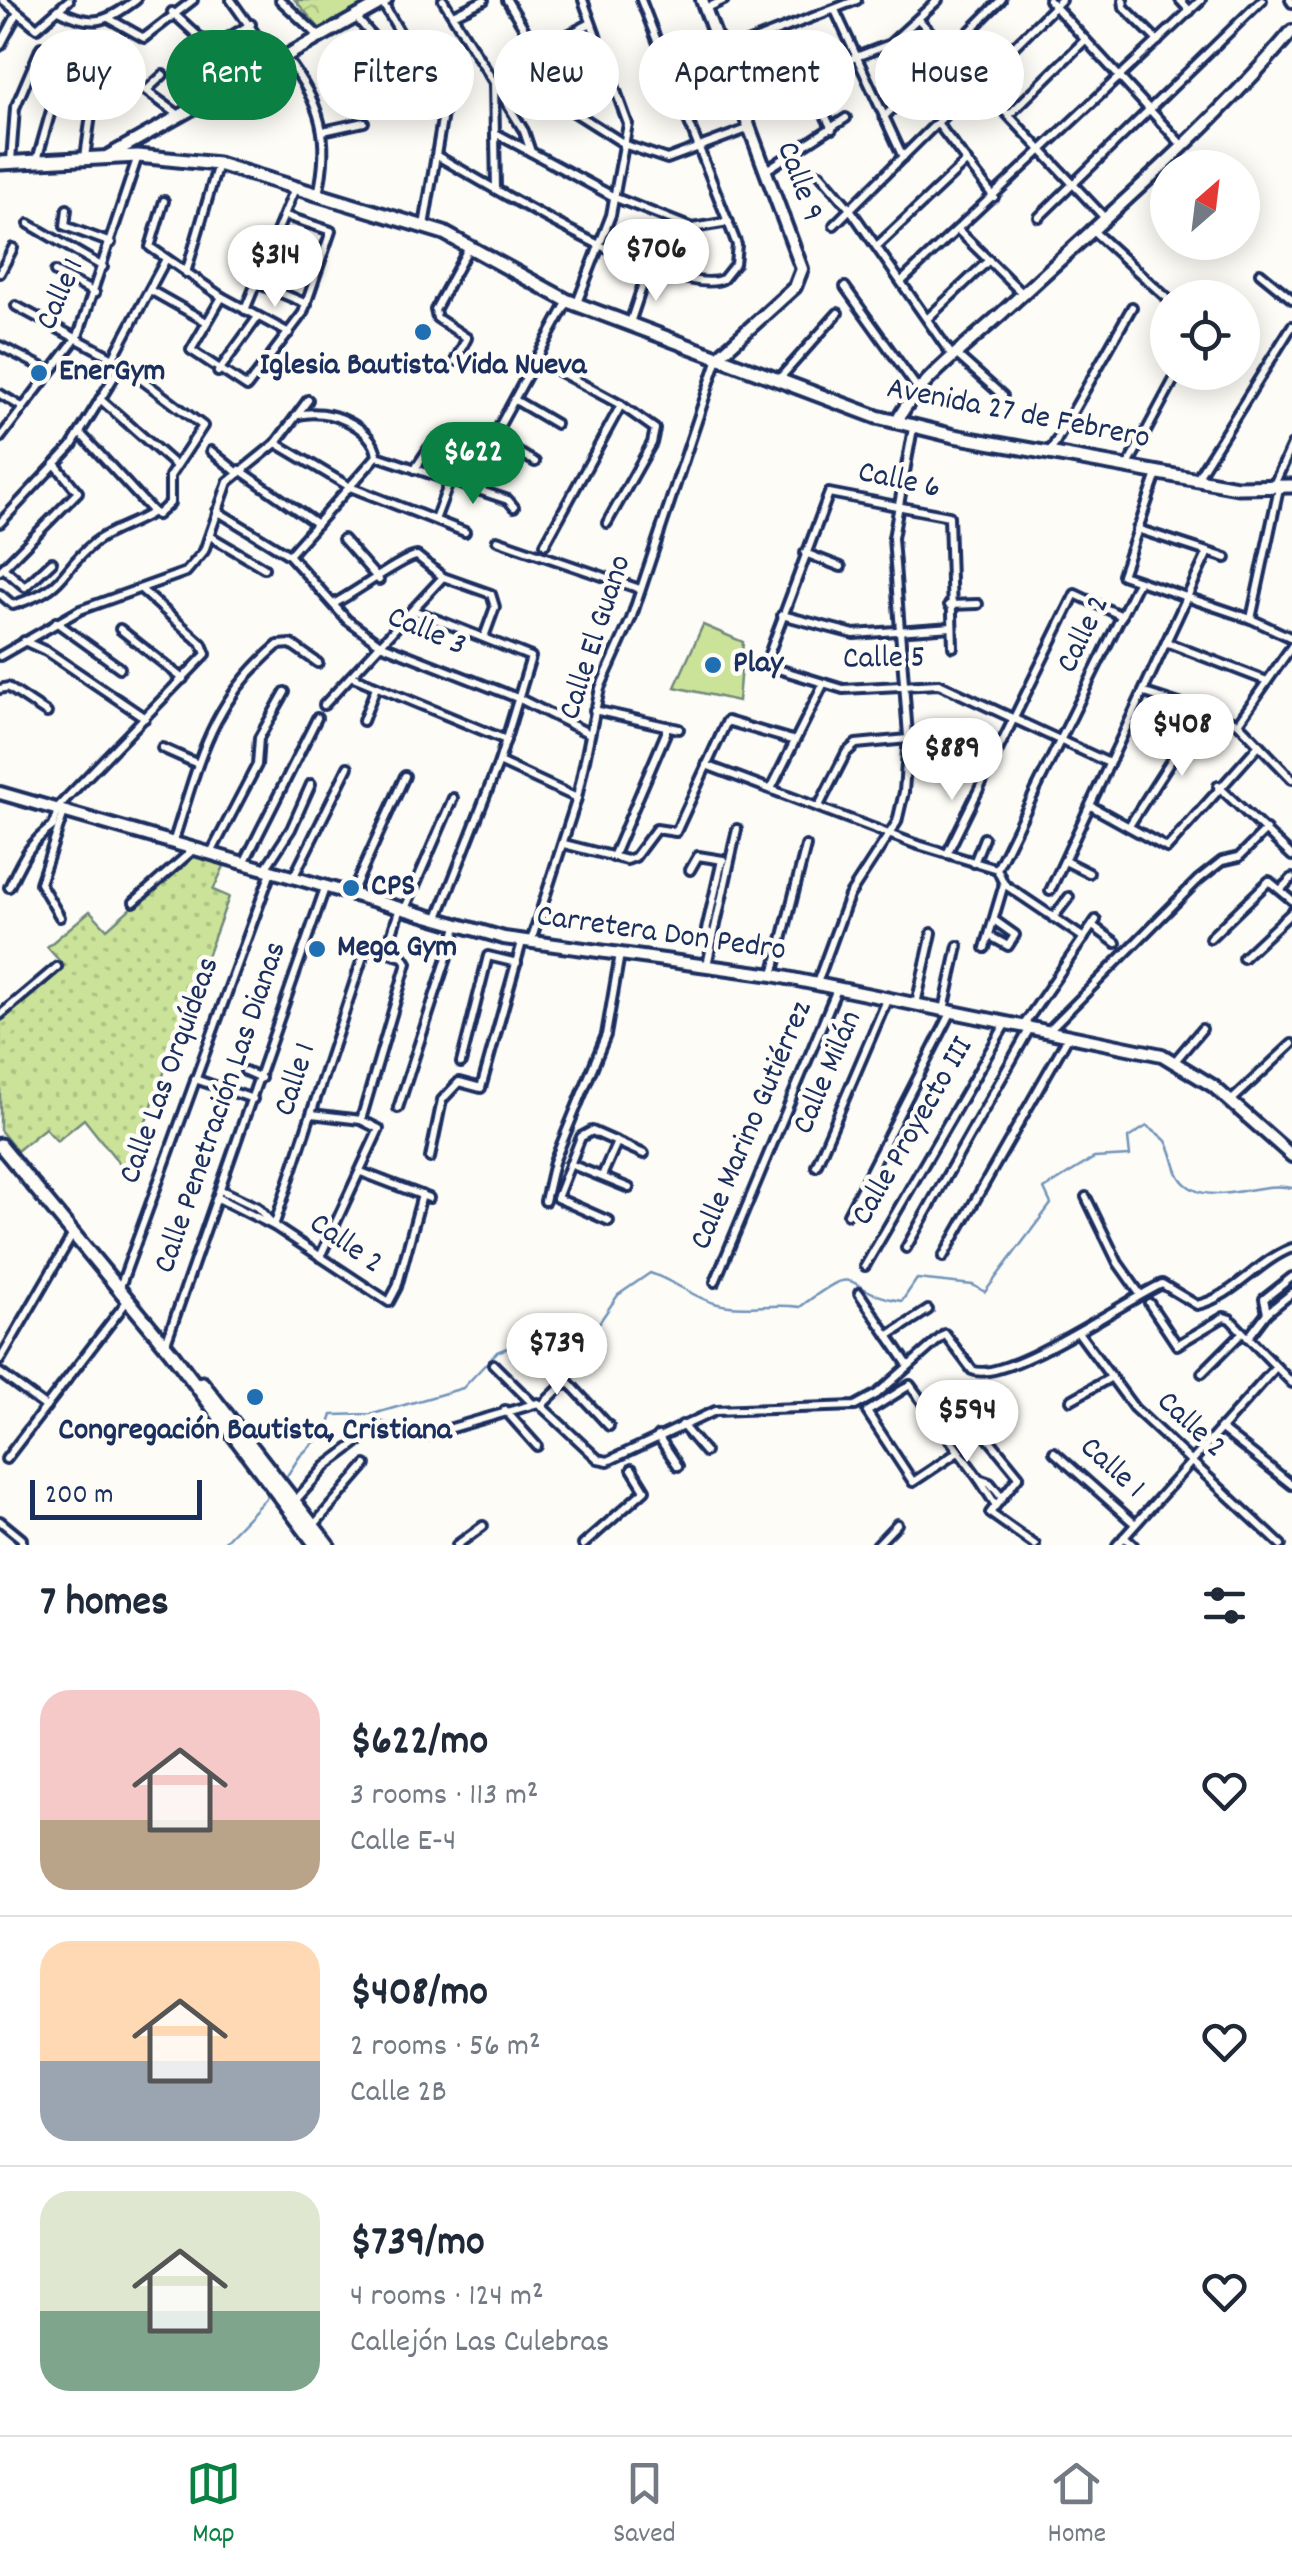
<!DOCTYPE html>
<html lang="en">
<head>
<meta charset="utf-8">
<style>
	body { margin:0; font-family:Dekko,sans-serif; background:#f2f2f3; color:#1f2937; height:100vh; display:flex; flex-direction:column; font-size:38px; white-space:nowrap }
	* { box-sizing:border-box; margin:0 }
	p { font-size:32px; color:#747a83 }
	.icon { flex:none; width:55px; height:55px; fill:none; stroke:currentColor; stroke-width:2; stroke-linecap:round; stroke-linejoin:round }
	.map { position:relative; height:1545px; overflow:hidden }
	.panel { display:flex; flex-direction:column; background:#fff; flex:1 }
	.panel>* { flex:none }
	.banner { position:absolute; left:30px; top:30px; width:1232px; height:90px; display:flex; gap:20px }
	.needle { width:65px; rotate:28deg }
	.controls { position:absolute; left:1150px; top:150px; display:grid; gap:20px }
	.controls a { display:grid; place-items:center; width:110px; height:110px; border-radius:50%; background:#fff; box-shadow:0 5px 25px #0003; font-size:50px }
	.scale { position:absolute; left:30px; bottom:25px; width:172px; box-sizing:border-box; padding-left:10px; border:5px solid #1b2f5e; border-top:0; font-size:28px; line-height:35px; white-space:nowrap; color:#1b2f5e; -webkit-text-stroke:8px #fdfcf7; paint-order:stroke }
	.price { position:absolute; translate:-50% -85px; padding:0 22px; border-radius:35px; background:#fff; color:#222; font-size:32px; line-height:65px; filter:drop-shadow(0 2px 5px #0008) }
	.price::after { content:''; position:absolute; left:50%; top:60px; width:30px; height:22px; margin-left:-15px; background:inherit; clip-path:polygon(0 0,100% 0,50% 100%) }
	.price.active { background:#0b8043; color:#fff }
	ul { padding:0; list-style:none }
	li { display:flex; align-items:center; gap:30px; height:250px; padding:0 40px }
	li+li { border-top:2px solid #e0e1e3 }
	li span { display:grid; place-items:center; flex:none; width:280px; height:200px; border-radius:30px; color:#555 }
	li>.icon { margin-inline-start:auto }
	span .icon { width:120px; height:120px; fill:#fffc; stroke-width:1 }
	li b { font-size:42px }
	h2 { display:flex; justify-content:space-between; align-items:center; height:120px; padding:0 40px; font-size:42px }
	.tag { padding:0 35px; border-radius:45px; background:#fff; box-shadow:0 5px 25px #0003; font-size:35px; line-height:90px }
	.tag.active { background:#0b8043; color:#fff }
	.menu { display:flex; justify-content:space-around; align-items:center; height:140px; border-top:2px solid #e0e1e3; background:#fff; font-size:28px; color:#747a83 }
	.menu a { display:grid; justify-items:center; gap:5px }
	.menu .active { color:#0b8043 }
	.map>svg:first-child { display:block }
	.grass { fill:url(#grass-dots); stroke:#72897b; stroke-width:2.5 }
	.forest { fill:url(#forest-crowns); stroke:#72897b; stroke-width:2.5 }
	.garden { fill:#cae398; stroke:#72897b; stroke-width:2.5 }
	.lines { fill:none; stroke-linecap:round; stroke-linejoin:round }
	.stream { stroke:#7193b9; stroke-width:2.5 }
	.street-casing { stroke:#1b2f5e; stroke-width:14 }
	.secondary-casing { stroke:#1b2f5e; stroke-width:18 }
	.primary-casing { stroke:#1b2f5e; stroke-width:19 }
	.street { stroke:#fdfcf7; stroke-width:6 }
	.secondary { stroke:#fdfcf7; stroke-width:10 }
	.primary { stroke:#fdfcf7; stroke-width:11 }
	.poi-dot { fill:#1f6fb2; stroke:#fdfcf7; stroke-width:4 }
	.labels { text-anchor:middle; dominant-baseline:central; stroke-width:9; stroke-linejoin:round; paint-order:stroke }
	.street-label { font-size:32px; fill:#1b2f5e; stroke:#fdfcf7 }
	.poi-label { font-size:32px; font-weight:bold; fill:#1b2f5e; stroke:#fdfcf7; text-anchor:start }
</style>
</head>
<body>
<div class="map">
<svg width="1292" height="1545" viewBox="0 0 1292 1545">
	<defs>
		<pattern id="grass-dots" width="8" height="8" patternUnits="userSpaceOnUse" patternTransform="scale(2.5)"><rect width="8" height="8" fill="#cae398"/><path d="M2 2h.1M6 6h.1" fill="none" stroke="#adc385" stroke-width="1.8" stroke-linecap="round"/></pattern>
		<pattern id="forest-crowns" width="20" height="18" patternUnits="userSpaceOnUse" patternTransform="scale(2.5)"><rect width="20" height="18" fill="#cae398"/><path d="M2 6a3 3 0 1 1 6 0M12 15a3 3 0 1 1 6 0" fill="none" stroke="#adc385"/></pattern>
	</defs>
	<rect width="100%" height="100%" fill="#fdfcf7"/>
	<filter id="ink" filterUnits="userSpaceOnUse"><feTurbulence type="fractalNoise" baseFrequency=".01" numOctaves="2"/><feDisplacementMap in="SourceGraphic" scale="20" xChannelSelector="R" yChannelSelector="G"/><feConvolveMatrix kernelMatrix="1 2 1 2 8 2 1 2 1" color-interpolation-filters="sRGB"/></filter>
	<g filter="url(#ink)">
		<polygon class="grass" points="192,854 225,864 213,890 229,897 127,1173 84,1119 57,1141 45,1128 17,1151 0,1130 0,1021 64,966 47,947 90,911 107,929"/>
		<polygon class="forest" points="295,0 368,0 370,3 321,30"/>
		<polygon class="garden" points="703,625 743,642 738,701 675,687"/>
		<g class="lines">
			<g class="stream">
				<path d="M283 1482 300 1456 327 1430 332 1415 373 1414 463 1388 497 1352 537 1336 559 1345 588 1339 618 1295 650 1273C678 1282 699 1303 729 1306 753 1309 775 1303 800 1307 866 1257 837 1291 902 1301L917 1279 973 1285 985 1292 1051 1204 1044 1189 1094 1158 1130 1156 1128 1138 1147 1126C1152 1130 1162 1136 1166 1141 1176 1157 1172 1177 1191 1188 1220 1205 1261 1180 1292 1188"/>
				<polyline points="221,1545 269,1495"/>
			</g>
			<defs>
				<g id="street">
					<polyline points="3,0 37,28 69,0"/>
					<polyline points="231,0 275,62"/>
					<polyline points="280,0 320,37"/>
					<polyline points="443,0 524,131 531,152 616,198 692,228 729,222"/>
					<polyline points="507,0 574,112 626,145 667,159 750,128"/>
					<polyline points="1049,0 1181,144"/>
					<polyline points="1123,0 1124,7 1158,41"/>
					<polyline points="1180,0 1190,11"/>
					<polyline points="1290,0 1292,3"/>
					<polyline points="382,2 444,108 424,226"/>
					<polyline points="705,9 724,0"/>
					<path d="M59 10C93 28 106 22 136 0"/>
					<polyline points="835,10 903,157"/>
					<polyline points="172,12 211,48 251,24"/>
					<polyline points="453,15 484,0"/>
					<polyline points="356,17 406,76 386,102"/>
					<polyline points="110,19 144,38 193,0"/>
					<polyline points="918,19 1103,216"/>
					<polyline points="75,39 179,115"/>
					<polyline points="0,46 17,14"/>
					<polyline points="537,51 591,23"/>
					<polyline points="721,53 857,0"/>
					<path d="M286 58C321 103 331 139 318 194"/>
					<polyline points="494,82 496,189"/>
					<polyline points="148,89 163,75"/>
					<polyline points="741,101 890,44 938,0"/>
					<polyline points="823,111 832,129"/>
					<polyline points="1009,115 1085,40"/>
					<polyline points="884,117 1001,0"/>
					<polyline points="938,124 994,197"/>
					<polyline points="323,131 364,122"/>
					<polyline points="497,134 531,152"/>
					<polyline points="85,157 95,87 108,62"/>
					<path d="M439 157C487 184 677 301 723 279L735 264 737 245 641 0"/>
					<polyline points="37,160 56,93"/>
					<polyline points="11,161 15,108 41,47"/>
					<polyline points="768,169 846,118"/>
					<polyline points="820,174 850,209 953,357"/>
					<polyline points="164,201 150,247 222,297 289,333"/>
					<polyline points="67,209 65,226 111,243"/>
					<polyline points="1039,217 1262,0"/>
					<polyline points="29,224 103,267"/>
					<polyline points="834,225 1061,0"/>
					<polyline points="1091,229 1168,299"/>
					<polyline points="958,230 1023,294"/>
					<polyline points="877,246 967,161"/>
					<polyline points="270,253 294,261"/>
					<polyline points="55,272 95,293"/>
					<polyline points="0,273 13,248"/>
					<polyline points="186,273 218,164"/>
					<polyline points="1260,273 1292,299"/>
					<polyline points="902,281 1201,0"/>
					<polyline points="257,283 307,304"/>
					<polyline points="845,287 920,392"/>
					<polyline points="150,290 205,321"/>
					<polyline points="222,297 191,350 247,387 303,313 331,231 286,216"/>
					<polyline points="577,303 611,215 628,124 583,0"/>
					<polyline points="245,310 295,188"/>
					<polyline points="928,318 989,260"/>
					<polyline points="630,323 647,272"/>
					<polyline points="0,346 50,371"/>
					<polyline points="957,355 1003,396"/>
					<polyline points="113,358 166,259"/>
					<polyline points="536,359 621,405 655,429 652,443 607,523"/>
					<polyline points="455,361 467,338 437,318 435,310 469,247"/>
					<polyline points="218,372 258,317"/>
					<polyline points="779,379 838,313"/>
					<polyline points="0,394 22,407"/>
					<polyline points="100,399 176,466"/>
					<polyline points="515,400 556,424"/>
					<path d="M299 415C327 407 374 426 377 456"/>
					<polyline points="80,433 153,512"/>
					<polyline points="0,438 78,336 138,156"/>
					<polyline points="493,438 535,462"/>
					<polyline points="276,443 350,487 465,532"/>
					<polyline points="211,451 237,472"/>
					<polyline points="1050,452 1132,307"/>
					<polyline points="377,456 508,500 514,507"/>
					<polyline points="1127,467 1178,372"/>
					<polyline points="415,469 429,448"/>
					<polyline points="240,470 317,524"/>
					<polyline points="1157,474 1122,575 1251,619 1292,638"/>
					<polyline points="1197,478 1292,326"/>
					<polyline points="1273,487 1292,445"/>
					<polyline points="217,511 289,555 347,620 380,644 520,699 590,734"/>
					<polyline points="435,520 450,480 493,438 568,301"/>
					<polyline points="0,523 71,447 122,364"/>
					<polyline points="1137,529 1226,558"/>
					<polyline points="210,536 264,568"/>
					<polyline points="343,539 379,580"/>
					<polyline points="497,540 640,589"/>
					<polyline points="545,544 621,405"/>
					<polyline points="805,553 841,567"/>
					<polyline points="289,555 377,456"/>
					<polyline points="3,568 25,587 52,562"/>
					<polyline points="0,571 78,492 55,464"/>
					<path d="M0 594 13 605C70 587 57 573 95 542 112 529 135 524 153 512L157 515 170 503V476L203 426 113 358 16 306"/>
					<path d="M335 603C353 594 405 556 417 556L443 577 491 594 495 607 484 637"/>
					<polyline points="949,605 978,604"/>
					<polyline points="413,610 531,657 499,762 437,920"/>
					<polyline points="782,615 854,634 952,627"/>
					<polyline points="1251,619 1279,488"/>
					<polyline points="56,622 120,668"/>
					<polyline points="120,629 183,679"/>
					<polyline points="24,641 48,652 145,718"/>
					<polyline points="1168,643 1267,681"/>
					<polyline points="953,647 949,516 829,493 765,665 843,689 939,684 1109,763"/>
					<polyline points="0,656 80,610 186,572 204,551 228,482 276,443 308,400"/>
					<polyline points="351,676 506,740"/>
					<polyline points="0,689 8,687 47,713"/>
					<polyline points="1145,693 1238,723 1292,779"/>
					<polyline points="324,705 443,577"/>
					<polyline points="594,710 679,729"/>
					<polyline points="363,721 376,687"/>
					<polyline points="1238,723 1292,646"/>
					<polyline points="162,748 198,764"/>
					<polyline points="499,762 577,798"/>
					<polyline points="706,765 915,844 997,869"/>
					<polyline points="1218,786 1292,856"/>
					<polyline points="771,789 823,685"/>
					<polyline points="819,806 846,753 856,744 929,737 990,767"/>
					<polyline points="1091,806 1167,848 1259,745"/>
					<polyline points="56,809 206,654 202,644 142,590"/>
					<polyline points="1129,826 1202,712"/>
					<path d="M173 843C200 760 209 704 278 645L291 644 318 663"/>
					<polyline points="564,844 627,860 635,857 656,829 676,832 727,721 792,740"/>
					<polyline points="211,853 257,765 259,738 285,692"/>
					<polyline points="947,854 1075,594 1122,616"/>
					<polyline points="613,857 666,733 666,726"/>
					<polyline points="1065,861 1089,873"/>
					<polyline points="244,863 317,718"/>
					<polyline points="974,863 984,838"/>
					<polyline points="265,869 291,829 311,784"/>
					<polyline points="997,869 1138,582"/>
					<polyline points="997,869 1004,884 1084,938"/>
					<polyline points="690,870 698,856 723,860"/>
					<polyline points="293,878 348,767"/>
					<path d="M9 887C22 860 29 843 53 826L58 810"/>
					<polyline points="1281,889 1292,878"/>
					<polyline points="1050,891 1208,552"/>
					<polyline points="351,895 405,776"/>
					<polyline points="134,902 193,850"/>
					<polyline points="404,911 453,798"/>
					<polyline points="60,917 40,883 64,812"/>
					<polyline points="1053,918 1069,897"/>
					<polyline points="1093,926 1116,943"/>
					<polyline points="713,936 706,930 722,860"/>
					<polyline points="990,936 1008,946 1015,935 994,920"/>
					<polyline points="1210,938 1269,881 1292,900"/>
					<polyline points="531,941 577,798 600,688 631,619 718,358"/>
					<polyline points="985,948 1004,884"/>
					<polyline points="386,952 399,911"/>
					<polyline points="1243,958 1292,912"/>
					<polyline points="707,965 737,829"/>
					<polyline points="773,975 806,846"/>
					<polyline points="817,983 849,896 897,822 904,792 908,736 893,538 913,428"/>
					<polyline points="916,1004 932,933"/>
					<polyline points="944,1010 958,946"/>
					<polyline points="0,1015 57,967"/>
					<polyline points="1023,1026 1096,920"/>
					<polyline points="1049,1030 1198,880 1222,861 1239,857 1266,830"/>
					<polyline points="1175,1061 1202,1029"/>
					<polyline points="461,1063 488,956 517,963"/>
					<polyline points="245,1071 261,1078"/>
					<polyline points="195,1079 253,1099"/>
					<polyline points="1231,1101 1292,1044"/>
					<polyline points="398,1108 457,927"/>
					<polyline points="312,1114 361,1120 379,1129 320,1257"/>
					<polyline points="430,1158 442,1100 459,1082 481,1088 522,942"/>
					<polyline points="570,1164 629,1188"/>
					<polyline points="816,1166 887,1000"/>
					<polyline points="361,1172 429,1198"/>
					<polyline points="602,1176 617,1142"/>
					<polyline points="221,1190 257,1207 270,1221"/>
					<polyline points="1086,1197 1118,1263 1140,1294"/>
					<polyline points="218,1198 274,1226 389,1302 397,1287 422,1195"/>
					<polyline points="545,1201 554,1162 606,1035 620,954"/>
					<polyline points="848,1214 951,1013"/>
					<polyline points="609,1221 557,1198 581,1137 592,1131 644,1154"/>
					<polyline points="274,1226 364,953 370,948 403,957 407,963 361,1120"/>
					<polyline points="906,1248 1030,1028"/>
					<polyline points="943,1257 1068,1037"/>
					<polyline points="865,1266 1006,1023"/>
					<polyline points="715,1282 837,989"/>
					<polyline points="120,1287 271,872"/>
					<polyline points="859,1293 908,1365"/>
					<polyline points="1149,1303 1177,1345 1224,1317 1230,1319 1292,1383"/>
					<polyline points="1267,1313 1264,1299 1292,1277"/>
					<polyline points="1078,1332 1134,1408 1281,1545"/>
					<polyline points="888,1336 928,1310"/>
					<polyline points="1248,1338 1267,1313 1292,1293"/>
					<polyline points="166,1343 325,888"/>
					<polyline points="533,1344 609,1426"/>
					<polyline points="0,1360 73,1234"/>
					<polyline points="493,1364 531,1402"/>
					<polyline points="0,1373 46,1407"/>
					<polyline points="1202,1373 1242,1333"/>
					<polyline points="1071,1400 1110,1378"/>
					<polyline points="542,1405 567,1381"/>
					<polyline points="505,1410 537,1446"/>
					<polyline points="682,1425 705,1452"/>
					<polyline points="1220,1428 1292,1485"/>
					<polyline points="658,1436 678,1466"/>
					<polyline points="988,1438 1019,1476 990,1513 1035,1545"/>
					<polyline points="958,1452 913,1482 867,1412 910,1385 979,1479"/>
					<polyline points="1054,1452 1135,1524"/>
					<polyline points="6,1459 128,1300"/>
					<path d="M295 1501 326 1466 378 1427 421 1437 538 1403 598 1459 608 1461 715 1411 855 1406 877 1394 945 1334 972 1370C1004 1385 1126 1300 1162 1284L1197 1305C1235 1296 1256 1262 1292 1248"/>
					<polyline points="995,1504 979,1479 990,1483 1002,1498"/>
					<polyline points="0,1521 22,1539 22,1545"/>
					<polyline points="314,1525 366,1465"/>
					<polyline points="1124,1537 1133,1545"/>
					<polyline points="457,1545 483,1526"/>
					<polyline points="583,1545 645,1490 632,1469"/>
					<polyline points="877,1545 897,1524"/>
					<polyline points="1117,1545 1276,1367"/>
				</g>
				<g id="secondary">
					<polyline points="702,0 802,269 795,287 720,355"/>
					<polyline points="108,156 386,0"/>
					<path d="M897 422C913 385 972 341 1002 313 1100 222 1206 133 1292 31"/>
					<polyline points="0,793 504,938 773,975 1162,1055 1213,1086 1292,1156"/>
				</g>
				<g id="primary">
					<polyline points="0,163 138,156 218,164 444,233 568,301 877,417 954,436 1237,487 1292,486"/>
					<polyline points="0,1145 171,1352 316,1545"/>
					<polyline points="202,1383 328,1545"/>
				</g>
			</defs>
			<use href="#street" class="street-casing"/>
			<use href="#secondary" class="secondary-casing"/>
			<use href="#primary" class="primary-casing"/>
			<use href="#street" class="street"/>
			<use href="#secondary" class="secondary"/>
			<use href="#primary" class="primary"/>
		</g>
	</g>
	<g class="poi-dot">
		<circle cx="423" cy="332" r="10"/>
		<circle cx="39" cy="373" r="10"/>
		<circle cx="713" cy="665" r="10"/>
		<circle cx="351" cy="888" r="10"/>
		<circle cx="317" cy="949" r="10"/>
		<circle cx="255" cy="1397" r="10"/>
	</g>
	<g class="labels">
		<g class="street-label">
			<text transform="translate(798 182) rotate(70)">Calle 9</text>
			<text transform="translate(62 295) rotate(-66)">Calle 1</text>
			<text transform="translate(1018 415) rotate(11)">Avenida 27 de Febrero</text>
			<text transform="translate(899 482) rotate(12)">Calle 6</text>
			<text transform="translate(426 633) rotate(23)">Calle 3</text>
			<text transform="translate(1085 635) rotate(-64)">Calle 2</text>
			<text transform="translate(597 638) rotate(-72)">Calle El Guano</text>
			<text transform="translate(884 660) rotate(-1)">Calle 5</text>
			<text transform="translate(661 935) rotate(8)">Carretera Don Pedro</text>
			<text transform="translate(171 1071) rotate(-70)">Calle Las Orquídeas</text>
			<text transform="translate(829 1073) rotate(-67)">Calle Milán</text>
			<text transform="translate(297 1080) rotate(-72)">Calle 1</text>
			<text transform="translate(222 1108) rotate(-71)">Calle Penetración Las Dianas</text>
			<text transform="translate(753 1126) rotate(-67)">Calle Marino Gutiérrez</text>
			<text transform="translate(914 1132) rotate(-60)">Calle Proyecto III</text>
			<text transform="translate(345 1245) rotate(35)">Calle 2</text>
			<text transform="translate(1190 1426) rotate(43)">Calle 2</text>
			<text transform="translate(1111 1469) rotate(42)">Calle 1</text>
		</g>
		<g class="poi-label">
			<text x="423" y="367" text-anchor="middle">Iglesia Bautista Vida Nueva</text>
			<text x="59" y="373">EnerGym</text>
			<text x="733" y="665">Play</text>
			<text x="371" y="888">CPS</text>
			<text x="337" y="949">Mega Gym</text>
			<text x="255" y="1432" text-anchor="middle">Congregación Bautista, Cristiana</text>
		</g>
	</g>
</svg>
<div class="controls">
<a><svg class="needle" viewBox="-14 -14 28 28"><path d="M0-13l5 13h-10z" fill="#e53935"/><path d="M0 13l5-13h-10z" fill="#747a83"/></svg></a>
<a><svg class="icon" aria-label="locate" viewBox="0 0 24 24"><circle cx="12" cy="12" r="6"/><path d="M12 2v4M12 18v4M2 12h4M18 12h4"/></svg></a>
</div>
<div class="scale">200 m</div>
<b class="price" style="left:656px;top:304px">$706</b>
<b class="price" style="left:275px;top:310px">$314</b>
<b class="price active" style="left:473px;top:507px">$622</b>
<b class="price" style="left:1182px;top:779px">$408</b>
<b class="price" style="left:952px;top:803px">$889</b>
<b class="price" style="left:557px;top:1398px">$739</b>
<b class="price" style="left:967px;top:1465px">$594</b>
<div class="banner">
<a class="tag">Buy</a>
<a class="tag active">Rent</a>
<a class="tag">Filters</a>
<a class="tag">New</a>
<a class="tag">Apartment</a>
<a class="tag">House</a>
</div>
</div>
<section class="panel">
<h2>7 homes<svg class="icon" aria-label="filters" viewBox="0 0 24 24"><path d="M4 7h16M4 17h16"/><circle cx="9" cy="7" r="2"/><circle cx="15" cy="17" r="2"/></svg></h2>
<ul>
<li><span style="background:linear-gradient(#f6c9c9 65%,#b9a48a 0)"><svg class="icon" aria-label="home" viewBox="0 0 24 24"><path d="M3 11l9-7 9 7M6 9v11h12V9"/></svg></span><div><b>$622/mo</b><p>3 rooms · 113 m²</p><p>Calle E-4</p></div><svg class="icon" aria-label="heart" viewBox="0 0 24 24"><path d="M12 20l-8-8c-3-5 5-10 8-4 3-6 11-1 8 4z"/></svg></li>
<li><span style="background:linear-gradient(#ffd9b3 60%,#9aa5b1 0)"><svg class="icon" aria-label="home" viewBox="0 0 24 24"><path d="M3 11l9-7 9 7M6 9v11h12V9"/></svg></span><div><b>$408/mo</b><p>2 rooms · 56 m²</p><p>Calle 2B</p></div><svg class="icon" aria-label="heart" viewBox="0 0 24 24"><path d="M12 20l-8-8c-3-5 5-10 8-4 3-6 11-1 8 4z"/></svg></li>
<li><span style="background:linear-gradient(#dfe7d0 60%,#7fa58c 0)"><svg class="icon" aria-label="home" viewBox="0 0 24 24"><path d="M3 11l9-7 9 7M6 9v11h12V9"/></svg></span><div><b>$739/mo</b><p>4 rooms · 124 m²</p><p>Callejón Las Culebras</p></div><svg class="icon" aria-label="heart" viewBox="0 0 24 24"><path d="M12 20l-8-8c-3-5 5-10 8-4 3-6 11-1 8 4z"/></svg></li>
</ul>
</section>
<nav class="menu">
<a class="active"><svg class="icon" aria-label="map" viewBox="0 0 24 24"><path d="M3 6l6-2 6 2 6-2v14l-6 2-6-2-6 2zM9 4v14M15 6v14"/></svg>Map</a>
<a><svg class="icon" aria-label="saved" viewBox="0 0 24 24"><path d="M7 4h10v16l-5-4-5 4z"/></svg>Saved</a>
<a><svg class="icon" aria-label="home" viewBox="0 0 24 24"><path d="M3 11l9-7 9 7M6 9v11h12V9"/></svg>Home</a>
</nav>
</body>
</html>
